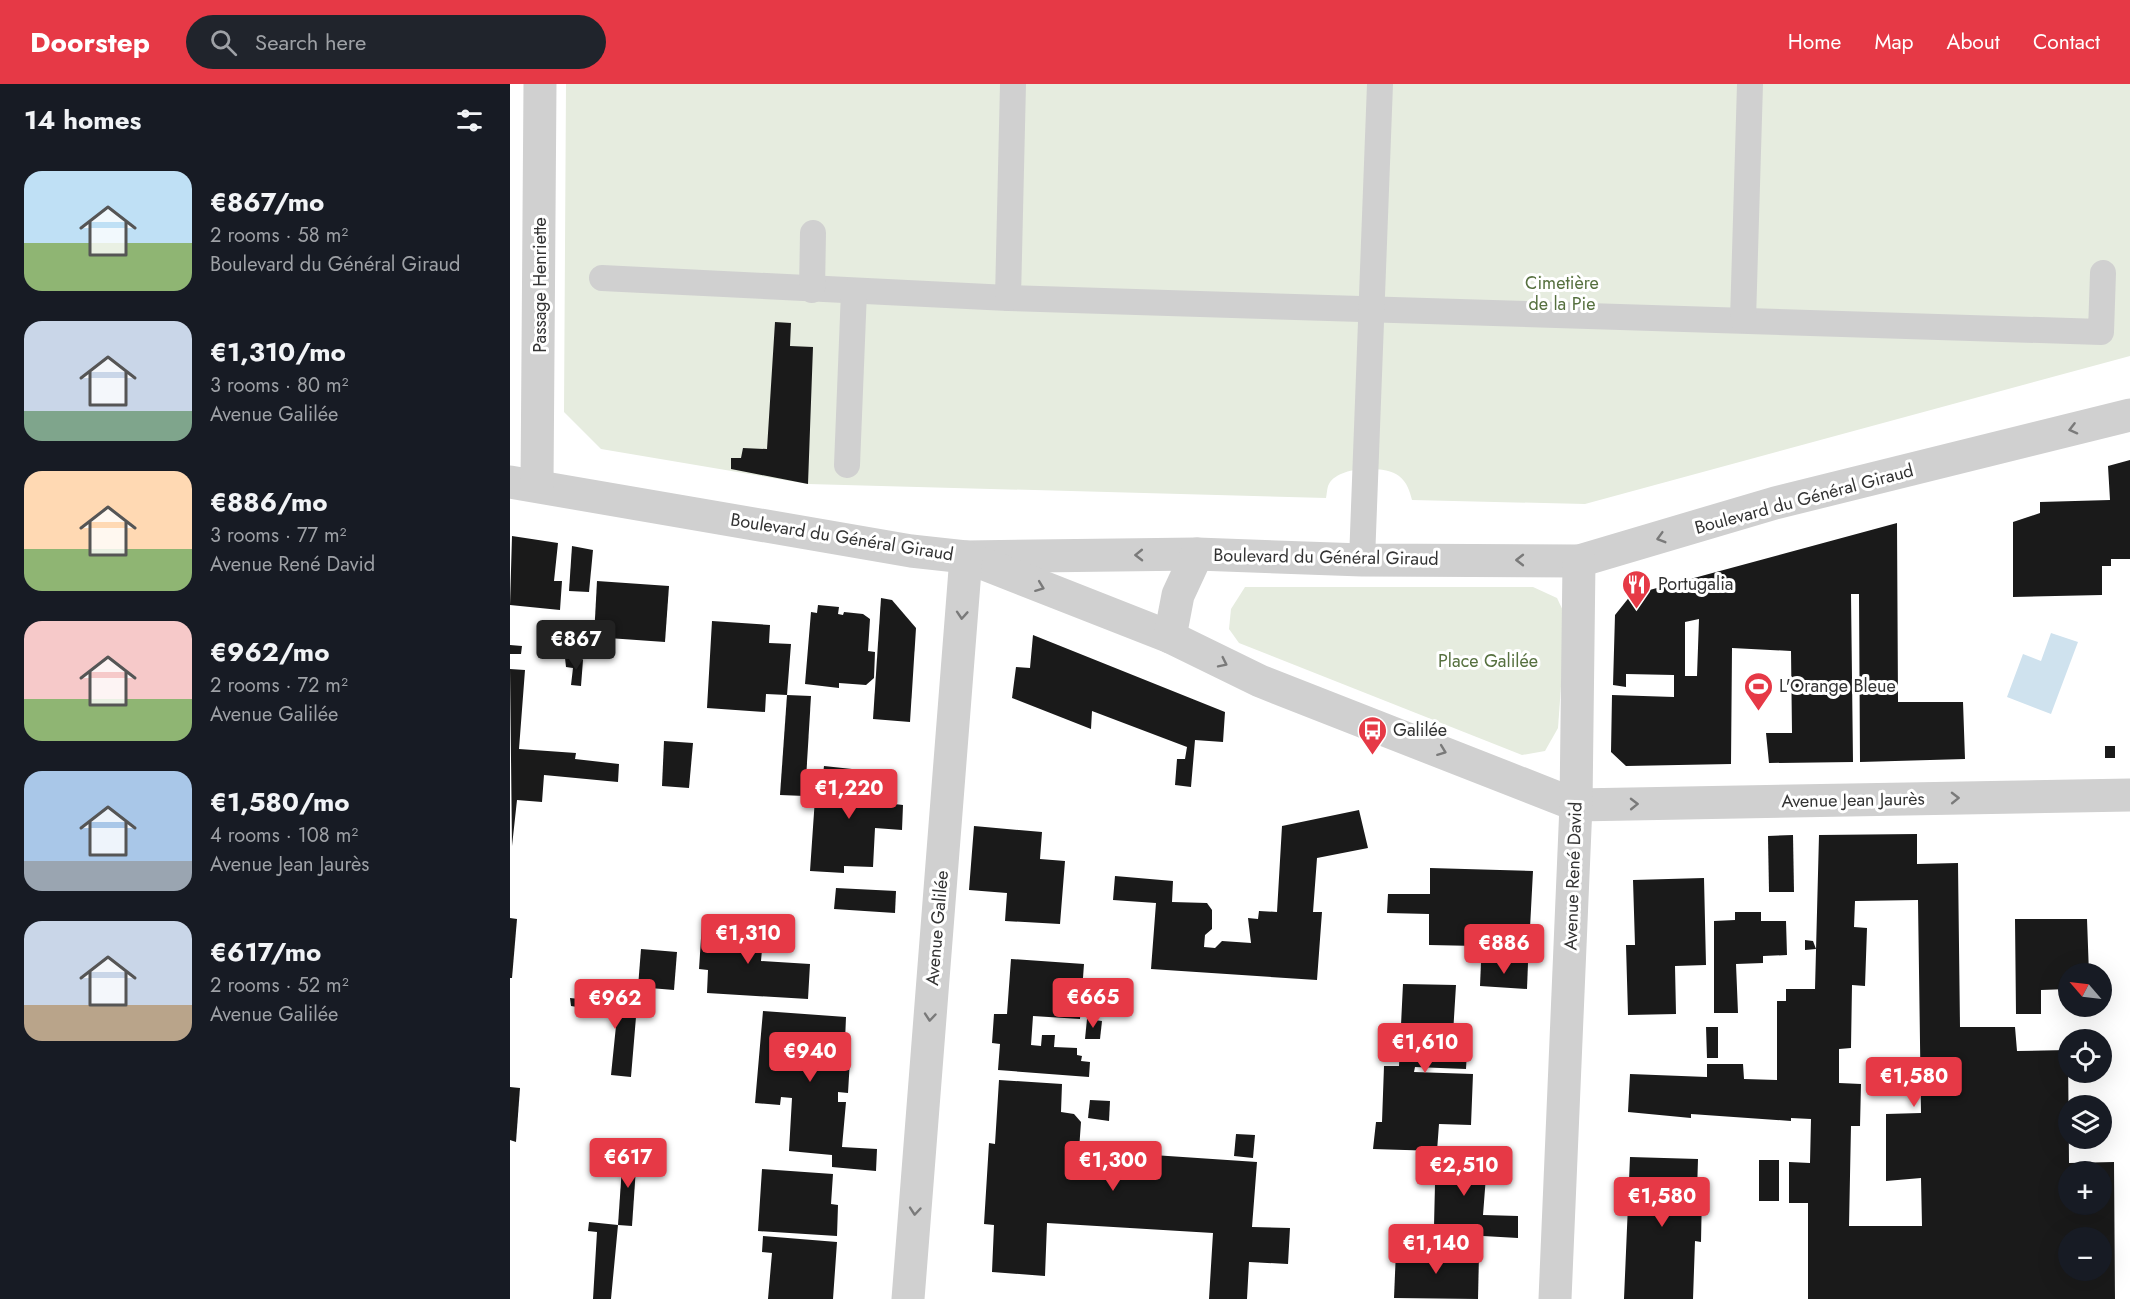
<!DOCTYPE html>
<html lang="en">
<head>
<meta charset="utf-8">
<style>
	body { margin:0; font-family:Jost,sans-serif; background:#20242c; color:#f1f3f6; height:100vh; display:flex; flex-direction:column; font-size:22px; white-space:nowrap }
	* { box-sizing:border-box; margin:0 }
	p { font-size:20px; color:#9ea1a6 }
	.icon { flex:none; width:33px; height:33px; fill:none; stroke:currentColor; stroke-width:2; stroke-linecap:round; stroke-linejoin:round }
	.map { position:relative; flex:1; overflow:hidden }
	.sheet { display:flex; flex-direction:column; background:#171b24; width:510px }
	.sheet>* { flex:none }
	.needle { width:39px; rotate:298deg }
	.tools { position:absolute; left:1548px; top:879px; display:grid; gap:12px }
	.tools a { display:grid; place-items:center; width:54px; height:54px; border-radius:50%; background:#171b24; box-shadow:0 6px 24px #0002; font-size:30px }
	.price { position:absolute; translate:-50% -51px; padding:0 14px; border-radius:6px; background:#e63946; color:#fff; font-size:20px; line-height:39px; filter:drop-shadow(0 2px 3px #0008) }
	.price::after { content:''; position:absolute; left:50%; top:36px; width:18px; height:14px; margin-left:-9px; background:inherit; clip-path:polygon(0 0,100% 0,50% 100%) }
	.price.on { background:#222; color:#fff }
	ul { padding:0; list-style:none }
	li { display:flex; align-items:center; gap:18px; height:150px; padding:0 24px }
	li span { display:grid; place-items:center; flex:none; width:168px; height:120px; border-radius:18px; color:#555 }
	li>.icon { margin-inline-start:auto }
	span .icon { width:72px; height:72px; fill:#fffc; stroke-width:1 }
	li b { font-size:26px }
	h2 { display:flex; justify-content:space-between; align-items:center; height:72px; padding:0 24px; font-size:26px }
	header { display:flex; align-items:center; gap:36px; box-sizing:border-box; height:84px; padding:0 30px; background:#e63946; color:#fff }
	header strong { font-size:28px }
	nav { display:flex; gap:33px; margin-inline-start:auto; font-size:21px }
	.search { width:420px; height:54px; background:#20242c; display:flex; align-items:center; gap:15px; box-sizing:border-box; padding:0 21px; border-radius:33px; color:#9ea1a6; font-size:22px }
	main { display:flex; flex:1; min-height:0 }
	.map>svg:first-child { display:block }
	.green { fill:#e6ecdf }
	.water { fill:#cfe2ee }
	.building { fill:#1a1a1a; fill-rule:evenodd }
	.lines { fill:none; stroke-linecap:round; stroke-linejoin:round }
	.lane { stroke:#d0d0d0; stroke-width:26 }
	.street { stroke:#d0d0d0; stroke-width:33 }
	.oneway { stroke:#7a7a7a }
	.labels { text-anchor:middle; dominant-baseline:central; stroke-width:6; stroke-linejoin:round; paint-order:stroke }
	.park-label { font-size:18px; fill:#56703f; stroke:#fff }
	.street-label { font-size:18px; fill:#333; stroke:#fff }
	.poi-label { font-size:18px; fill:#333; stroke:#fff; text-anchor:start }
</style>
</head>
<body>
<header>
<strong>Doorstep</strong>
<div class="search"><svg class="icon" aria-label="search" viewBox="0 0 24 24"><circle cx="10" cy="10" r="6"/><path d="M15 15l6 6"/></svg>Search here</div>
<nav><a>Home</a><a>Map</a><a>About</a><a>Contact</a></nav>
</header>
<main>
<section class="sheet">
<h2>14 homes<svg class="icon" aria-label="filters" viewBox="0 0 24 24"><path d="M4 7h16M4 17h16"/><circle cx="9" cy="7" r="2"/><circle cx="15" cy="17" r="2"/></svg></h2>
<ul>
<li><span style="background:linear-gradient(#bfe0f5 60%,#8fb573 0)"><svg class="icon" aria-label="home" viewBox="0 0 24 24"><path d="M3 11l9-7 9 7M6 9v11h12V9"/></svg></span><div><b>€867/mo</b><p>2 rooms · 58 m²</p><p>Boulevard du Général Giraud</p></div></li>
<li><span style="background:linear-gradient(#c9d6e8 75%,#7fa58c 0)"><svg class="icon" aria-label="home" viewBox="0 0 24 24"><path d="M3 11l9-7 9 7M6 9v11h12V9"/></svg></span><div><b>€1,310/mo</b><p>3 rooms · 80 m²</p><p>Avenue Galilée</p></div></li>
<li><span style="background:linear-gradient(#ffd9b3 65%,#8fb573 0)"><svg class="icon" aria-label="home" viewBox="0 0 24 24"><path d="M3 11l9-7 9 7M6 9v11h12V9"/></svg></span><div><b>€886/mo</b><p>3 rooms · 77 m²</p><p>Avenue René David</p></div></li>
<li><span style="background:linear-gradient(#f6c9c9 65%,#8fb573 0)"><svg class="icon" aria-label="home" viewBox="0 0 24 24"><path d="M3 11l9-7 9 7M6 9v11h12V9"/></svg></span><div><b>€962/mo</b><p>2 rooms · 72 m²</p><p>Avenue Galilée</p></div></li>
<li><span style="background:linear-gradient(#a9c7e8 75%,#9aa5b1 0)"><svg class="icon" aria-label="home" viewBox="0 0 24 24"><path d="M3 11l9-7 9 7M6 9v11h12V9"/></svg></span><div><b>€1,580/mo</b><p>4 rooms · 108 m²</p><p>Avenue Jean Jaurès</p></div></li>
<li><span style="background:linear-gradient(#c9d6e8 70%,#b9a48a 0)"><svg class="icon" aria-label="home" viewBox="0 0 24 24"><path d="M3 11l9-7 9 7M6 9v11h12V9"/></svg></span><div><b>€617/mo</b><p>2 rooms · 52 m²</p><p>Avenue Galilée</p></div></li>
</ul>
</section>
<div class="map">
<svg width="1620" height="1215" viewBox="0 0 1620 1215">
	<rect width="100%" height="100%" fill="#fff"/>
	<g class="green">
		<path d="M56 0H1620V272L1075 420 902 416C900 408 897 398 889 392 874 381 829 382 819 400 817 403 817 410 816 414L298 400 91 365 54 328Z"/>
		<polygon points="735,503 1023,503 1047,514 1056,533 1048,644 1035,667 1012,671 729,559 719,545 721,525"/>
	</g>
	<polygon class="water" points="1541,549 1568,558 1541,630 1497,613 1513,570 1531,577"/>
	<g class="building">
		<polygon points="265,238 281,239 280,262 303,263 298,400 221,385 221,374 231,374 233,364 257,365"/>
		<polygon points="1620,376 1620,475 1601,475 1601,482 1592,482 1592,511 1503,513 1503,438 1530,429 1530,418 1600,416 1598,382"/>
		<path d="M1387 439 1388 618H1453L1455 675 1350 678 1349 510H1341L1343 678 1259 679 1256 649H1282L1281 567 1222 564 1221 680 1116 682 1101 668 1102 611 1164 613V591L1116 590V603L1103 601 1105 531 1121 511ZM1189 535 1187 592H1175V538Z"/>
		<polygon points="2,452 48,459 44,497 52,497 50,526 0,521"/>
		<polygon points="62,462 83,466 79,508 59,507"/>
		<polygon points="87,497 159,502 155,558 84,553"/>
		<polygon points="371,514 382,516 406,544 400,638 363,635"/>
		<polygon points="308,521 329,523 328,530 333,531 334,528 353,530 360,535 358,567 365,568 364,594 356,601 329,599 329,604 295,600 301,528 307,529"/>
		<polygon points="202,537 260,541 259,559 281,560 277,611 256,610 255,628 197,624"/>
		<polygon points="523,551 715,628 713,658 685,656 681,703 665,701 667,675 675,675 677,663 582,627 581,645 502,614 506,583 520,584"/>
		<polygon points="0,561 12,562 11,570 0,570"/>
		<polygon points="55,574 73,576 71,602 61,601 63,584 56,583"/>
		<polygon points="0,585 15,586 9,665 66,669 65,675 109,680 108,698 34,691 32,718 7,716 2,762"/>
		<polygon points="277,611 301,612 295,712 270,711"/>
		<polygon points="154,657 183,659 179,704 152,702"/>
		<rect x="1595" y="662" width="10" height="12"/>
		<polygon points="314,682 370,688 368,718 393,721 392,746 365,744 363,783 334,782 334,789 300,787 305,714 310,714"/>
		<polygon points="849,726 858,764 807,774 803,828 812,828 807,896 641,885 646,819 603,816 605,792 663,797 662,818 697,819 702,826 702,845 695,851 694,863 705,864 712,857 741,859 738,834 748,835 749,827 767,828 772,742"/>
		<polygon points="464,742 532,748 530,775 555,777 550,840 495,837 497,809 459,806"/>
		<path d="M1407 750V780L1448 779 1450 943H1505L1507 967 1558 966 1559 1079 1604 1078 1605 1215H1298V1119H1279V1078L1300 1079 1301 1035 1281 1034V1037L1181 1030V1034L1118 1028 1120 990 1197 993V980H1233L1234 995 1267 996V917H1276V905H1305L1309 751ZM1408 816 1411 1029 1376 1030V1097L1411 1094 1412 1142H1339L1341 1042H1350L1351 1000 1329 999V965L1341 964 1342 901 1355 902 1357 844 1344 843 1345 817ZM1558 1088H1592V1120H1558ZM1558 1154H1592V1186H1558Z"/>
		<polygon points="1283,751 1284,808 1259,808 1258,752"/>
		<polygon points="920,784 1023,787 1019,863 919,861 919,830 877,829 878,810 920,810"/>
		<polygon points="1194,794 1196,881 1165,882 1166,930 1118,931 1116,861 1125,861 1123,796"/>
		<polygon points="326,804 386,807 385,829 324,825"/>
		<polygon points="1225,828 1251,828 1251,837 1276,837 1277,871 1253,872 1253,879 1226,880 1228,929 1204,929 1204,837 1225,836"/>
		<polygon points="0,834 7,835 2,894 0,894"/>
		<polygon points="1505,835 1577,835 1579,890 1558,890 1558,905 1531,906 1531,930 1506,930"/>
		<polygon points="192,839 254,843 251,877 300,880 298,915 197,909 198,886 189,885"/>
		<polygon points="1295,856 1303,857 1306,865 1295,866"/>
		<polygon points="131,865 167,868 164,906 128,903"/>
		<polygon points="501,875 574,880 570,935 523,932 521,961 531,962 532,951 545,951 544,963 567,964 567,971 572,972 571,977 580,978 579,993 488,986 490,960 482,959 484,930 497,930"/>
		<polygon points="971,878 1018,879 1017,905 970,902"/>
		<polygon points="893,900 946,901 943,950 958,951 956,985 905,983 904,988 963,990 961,1041 929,1040 927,1067 863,1065 866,1038 872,1038 874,982 889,982"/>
		<polygon points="60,914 127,921 121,993 101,991 107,932 67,929 67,923 61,922"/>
		<polygon points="253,927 336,933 335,957 341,958 338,1009 328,1008 328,1018 336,1018 332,1063 367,1065 366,1087 322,1083 322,1071 279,1067 282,1014 271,1013 270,1021 245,1019"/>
		<polygon points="577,935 592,937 590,955 575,955"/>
		<polygon points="1196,943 1208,943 1208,974 1197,974"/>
		<polygon points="489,996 552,1000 551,1028 564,1030 571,1038 569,1066 747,1078 742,1143 780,1144 778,1180 739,1178 737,1215 699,1215 703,1149 537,1139 535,1192 482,1188 484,1141 474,1140 479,1059 485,1060"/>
		<polygon points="0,1003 10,1004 6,1058 0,1056"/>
		<polygon points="580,1016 600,1017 599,1037 578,1034"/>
		<polygon points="726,1050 745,1051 743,1074 724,1072"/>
		<polygon points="113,1068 127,1069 122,1142 108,1141"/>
		<polygon points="1120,1073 1188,1075 1187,1108 1192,1108 1191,1158 1185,1157 1183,1215 1114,1215"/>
		<polygon points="927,1075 977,1079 973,1131 1008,1132 1008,1154 973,1152 972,1143 924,1142 925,1100 911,1098 912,1076"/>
		<rect x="1249" y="1076" width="20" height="41"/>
		<polygon points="252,1085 323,1090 321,1120 328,1121 327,1152 248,1147"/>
		<polygon points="79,1138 108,1141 101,1215 83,1215 87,1148 78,1147"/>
		<polygon points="253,1152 327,1158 323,1215 258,1215 262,1169 252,1168"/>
		<polygon points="886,1166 969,1170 968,1215 884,1214"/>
	</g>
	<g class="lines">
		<g class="lane">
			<polyline points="92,194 498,214 1591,248 1593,189"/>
			<polyline points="302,206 303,149"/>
			<polyline points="498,214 503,0"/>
			<polyline points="1233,236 1240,0"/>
			<polyline points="337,381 344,207"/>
			<polyline points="852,476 870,0"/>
		</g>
		<g class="street">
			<polyline points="0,398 401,467 456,473 687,470 852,476 1069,477 1265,419 1620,331"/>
			<polyline points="27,401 30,0"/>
			<polyline points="469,478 660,553 750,597 1066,721 1620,711"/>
			<polyline points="660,553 668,511 687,470"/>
			<polyline points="398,1215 456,473"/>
			<polyline points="1045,1215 1066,721 1069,477"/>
		</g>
	</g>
	<defs><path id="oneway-chevron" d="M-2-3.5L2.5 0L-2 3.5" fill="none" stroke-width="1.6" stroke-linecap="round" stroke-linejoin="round" transform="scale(1.5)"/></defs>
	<g class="oneway">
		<use href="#oneway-chevron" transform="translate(1563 345) rotate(166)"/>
		<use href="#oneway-chevron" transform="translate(1151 454) rotate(164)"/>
		<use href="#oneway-chevron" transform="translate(629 471) rotate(179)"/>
		<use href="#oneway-chevron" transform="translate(1010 476) rotate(-180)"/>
		<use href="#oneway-chevron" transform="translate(530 503) rotate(21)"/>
		<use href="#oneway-chevron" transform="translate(452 531) rotate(94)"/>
		<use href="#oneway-chevron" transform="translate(713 579) rotate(26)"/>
		<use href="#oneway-chevron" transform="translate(932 667) rotate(21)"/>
		<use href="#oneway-chevron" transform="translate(1445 714) rotate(-1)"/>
		<use href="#oneway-chevron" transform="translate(1124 720) rotate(-1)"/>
		<use href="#oneway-chevron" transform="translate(420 933) rotate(95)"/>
		<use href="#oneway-chevron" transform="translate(405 1127) rotate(95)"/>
	</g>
	<defs>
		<symbol id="restaurant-pin" viewBox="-11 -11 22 30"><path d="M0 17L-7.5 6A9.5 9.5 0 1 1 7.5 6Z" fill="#e63946" stroke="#fff"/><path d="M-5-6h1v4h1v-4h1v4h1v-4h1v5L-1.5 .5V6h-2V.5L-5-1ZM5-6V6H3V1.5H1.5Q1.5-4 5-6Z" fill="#fff"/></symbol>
		<symbol id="stadium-pin" viewBox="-11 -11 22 30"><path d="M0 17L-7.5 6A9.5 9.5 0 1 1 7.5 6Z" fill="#e63946" stroke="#fff"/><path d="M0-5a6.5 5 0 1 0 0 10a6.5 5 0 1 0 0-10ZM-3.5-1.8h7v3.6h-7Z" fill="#fff"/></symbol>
		<symbol id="bus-pin" viewBox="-11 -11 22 30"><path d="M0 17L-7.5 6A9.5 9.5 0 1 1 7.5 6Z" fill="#e63946" stroke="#fff"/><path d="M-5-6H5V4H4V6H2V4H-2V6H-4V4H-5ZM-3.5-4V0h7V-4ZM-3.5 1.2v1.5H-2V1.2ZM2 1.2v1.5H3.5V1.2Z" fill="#fff"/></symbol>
	</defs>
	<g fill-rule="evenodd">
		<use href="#restaurant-pin" x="1110" y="484" width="33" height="45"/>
		<use href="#stadium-pin" x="1232" y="586" width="33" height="45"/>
		<use href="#bus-pin" x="846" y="630" width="33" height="45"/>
	</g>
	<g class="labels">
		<g class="park-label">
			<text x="1052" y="199">Cimetière<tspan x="1052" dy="21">de la Pie</tspan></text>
			<text x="978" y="577">Place Galilée</text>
		</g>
		<g class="street-label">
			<text transform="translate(30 201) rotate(-90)">Passage Henriette</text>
			<text transform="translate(1294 415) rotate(-15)">Boulevard du Général Giraud</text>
			<text transform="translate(332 453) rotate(9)">Boulevard du Général Giraud</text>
			<text transform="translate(816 473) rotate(1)">Boulevard du Général Giraud</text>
			<text transform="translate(1343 716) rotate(-1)">Avenue Jean Jaurès</text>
			<text transform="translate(1063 792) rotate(-88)">Avenue René David</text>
			<text transform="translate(427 844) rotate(-85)">Avenue Galilée</text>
		</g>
		<g class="poi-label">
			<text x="1148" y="500">Portugalia</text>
			<text x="1269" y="602">L'Orange Bleue</text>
			<text x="883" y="646">Galilée</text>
		</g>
	</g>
</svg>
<div class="tools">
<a><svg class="needle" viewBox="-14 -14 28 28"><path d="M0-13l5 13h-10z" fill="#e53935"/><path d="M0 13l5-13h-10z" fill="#9ea1a6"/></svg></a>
<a><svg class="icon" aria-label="locate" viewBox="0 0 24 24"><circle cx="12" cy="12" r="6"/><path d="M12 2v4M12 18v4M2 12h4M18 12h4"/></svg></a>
<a><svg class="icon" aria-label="layers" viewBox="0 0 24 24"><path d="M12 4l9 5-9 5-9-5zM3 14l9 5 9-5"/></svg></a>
<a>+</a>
<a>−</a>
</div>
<b class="price on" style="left:66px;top:587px">€867</b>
<b class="price" style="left:339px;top:736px">€1,220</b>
<b class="price" style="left:238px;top:881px">€1,310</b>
<b class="price" style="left:994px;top:891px">€886</b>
<b class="price" style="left:583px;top:945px">€665</b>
<b class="price" style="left:105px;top:946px">€962</b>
<b class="price" style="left:915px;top:990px">€1,610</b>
<b class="price" style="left:300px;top:999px">€940</b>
<b class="price" style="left:1404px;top:1024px">€1,580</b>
<b class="price" style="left:118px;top:1105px">€617</b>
<b class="price" style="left:603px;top:1108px">€1,300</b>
<b class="price" style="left:954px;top:1113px">€2,510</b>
<b class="price" style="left:1152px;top:1144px">€1,580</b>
<b class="price" style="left:926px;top:1191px">€1,140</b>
</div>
</main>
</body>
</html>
